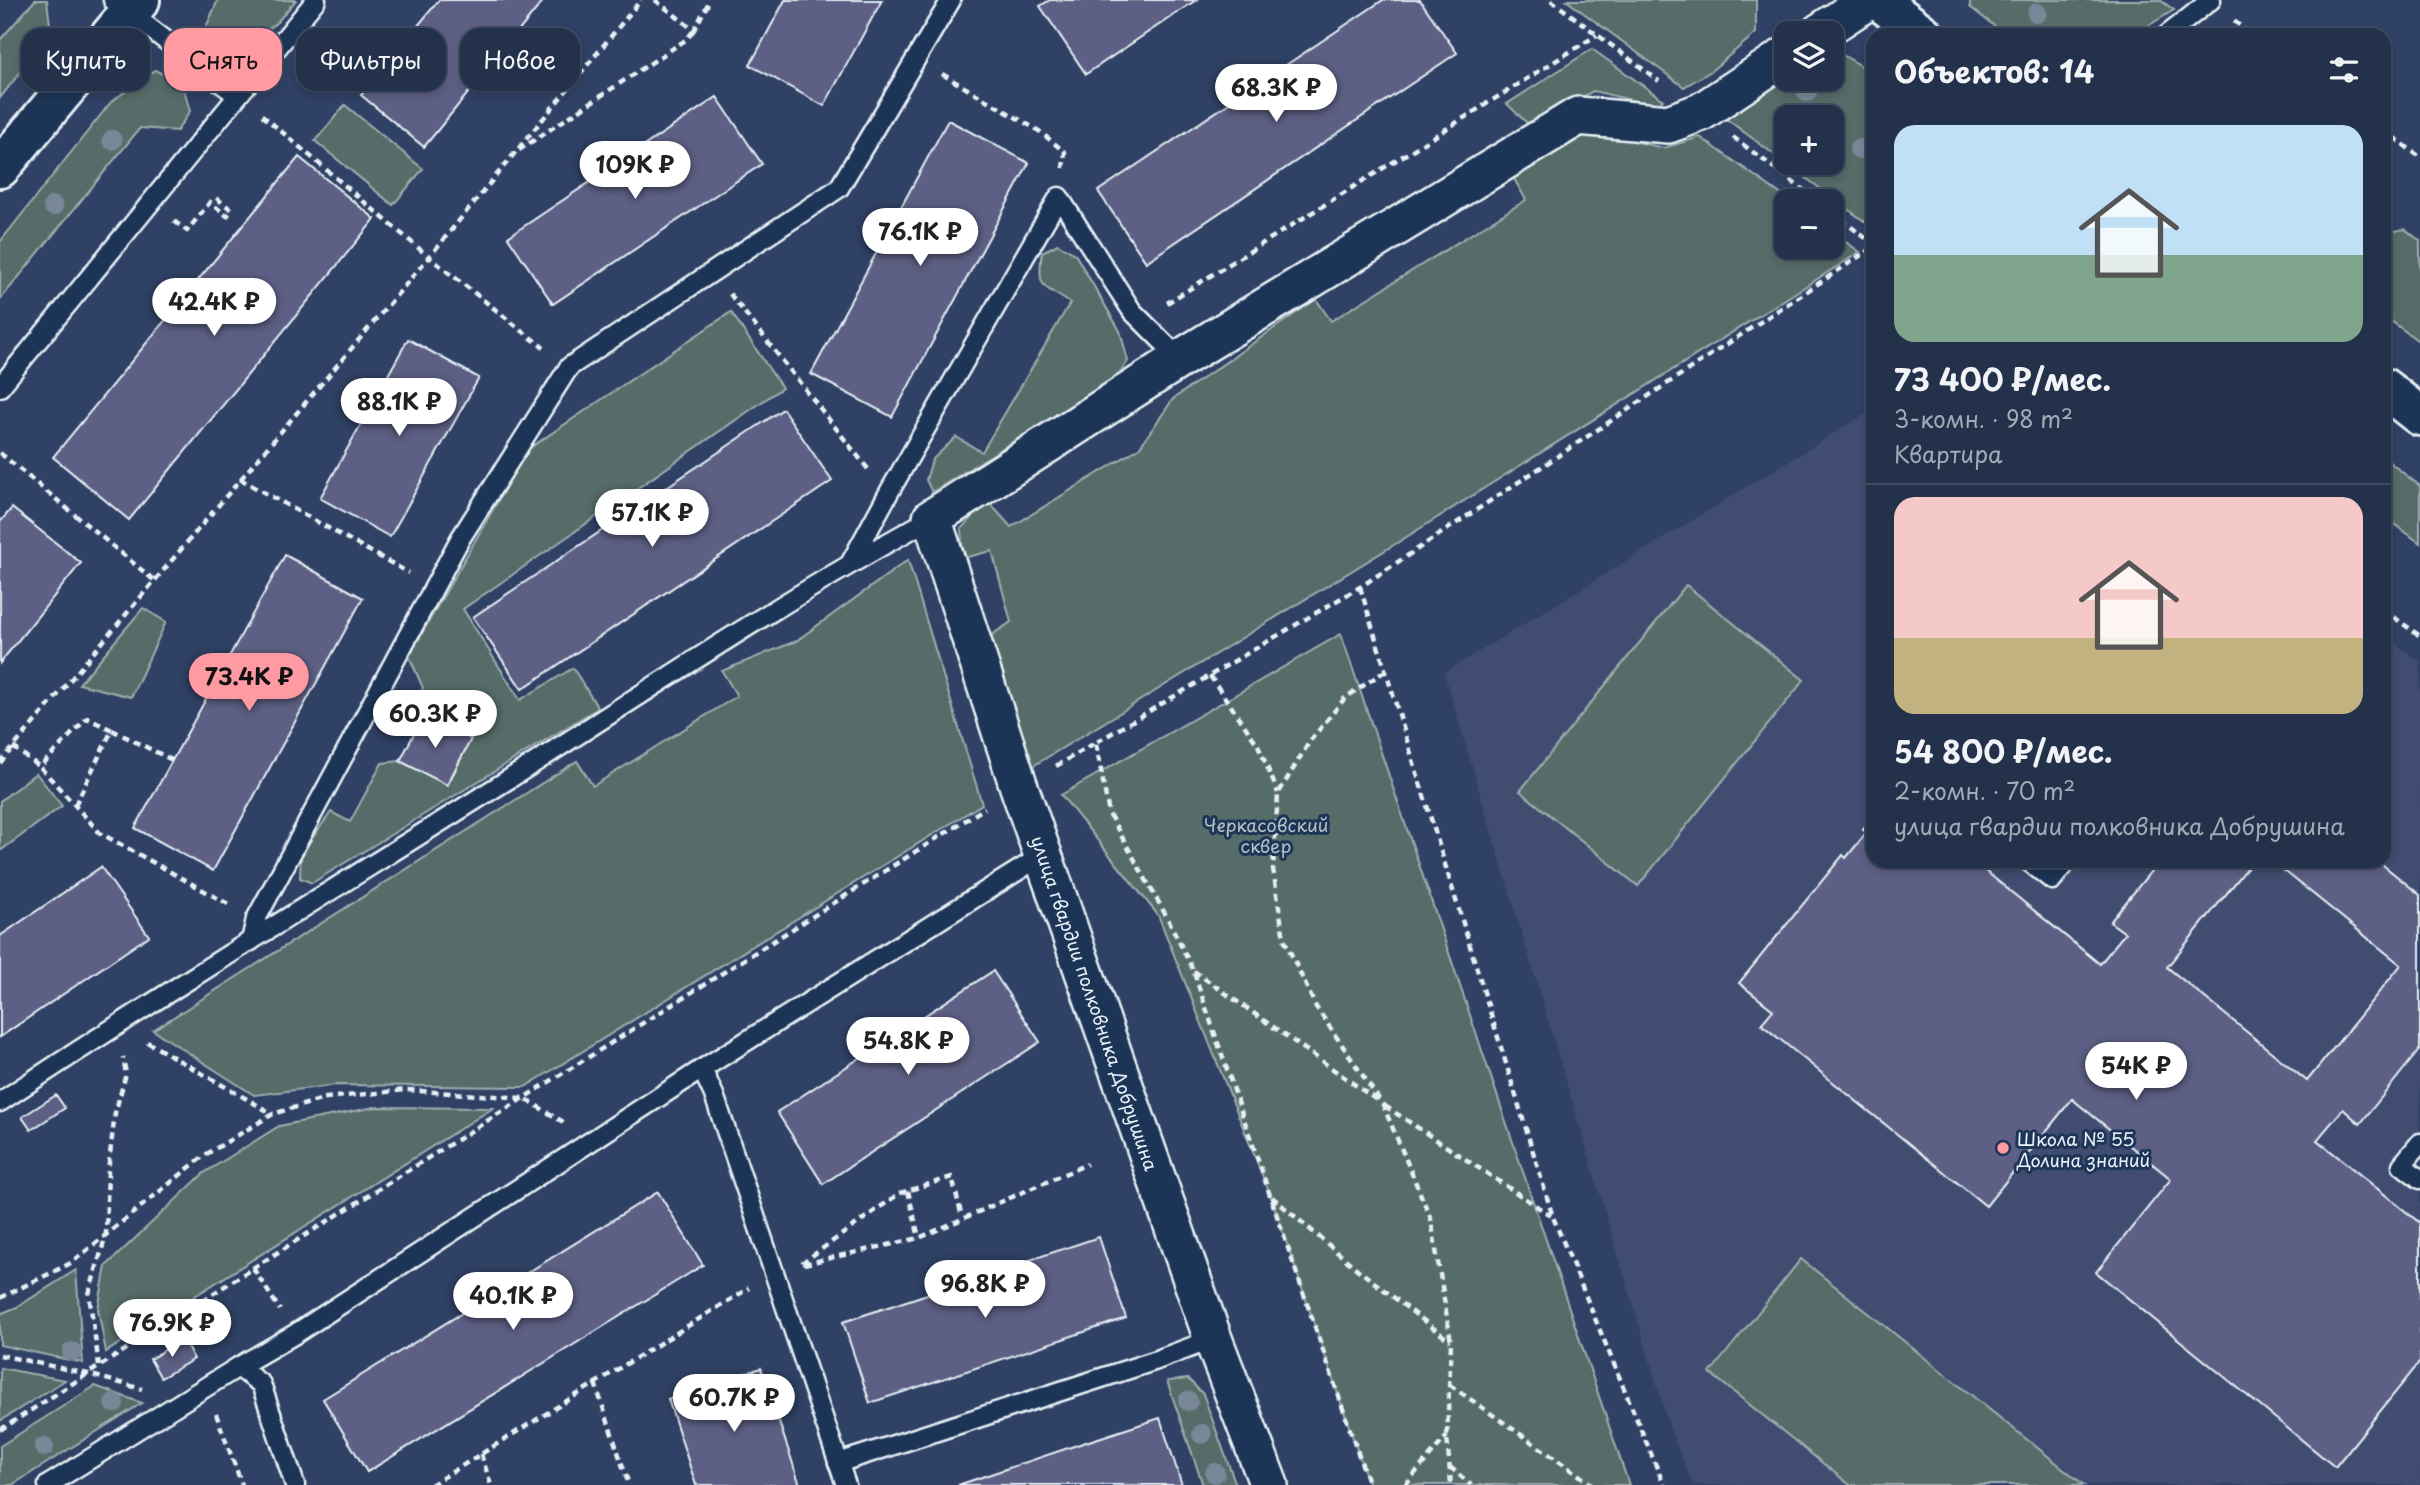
<!DOCTYPE html>
<html lang="ru">
<head>
<meta charset="utf-8">
<style>
	body { margin:0; font-family:"Playpen Sans",sans-serif; background:#2f3d55; color:#f1f3f6; height:100vh; display:flex; flex-direction:column; font-size:26px; white-space:nowrap }
	* { box-sizing:border-box; margin:0 }
	p { font-size:23px; color:#a3a9b5 }
	.icon { flex:none; width:38px; height:38px; fill:none; stroke:currentColor; stroke-width:2; stroke-linecap:round; stroke-linejoin:round }
	.map { position:relative; flex:1; overflow:hidden }
	.sheet { position:absolute; left:1866px; top:28px; width:525px; height:840px; display:flex; flex-direction:column; background:#23314b; border-radius:21px; box-shadow:0 4px 10px #0003,0 0 0 2px #404c63 }
	.sheet>* { flex:none }
	.guide { position:absolute; left:21px; top:28px; width:665px; height:63px; display:flex; gap:14px }
	.buttons { position:absolute; left:1774px; top:21px; display:grid; gap:14px }
	.buttons a { display:grid; place-items:center; width:70px; height:70px; border-radius:14px; background:#23314b; box-shadow:0 4px 10px #0003,0 0 0 2px #404c63; font-size:35px }
	.price { position:absolute; translate:-50% -60px; padding:0 16px; border-radius:24px; background:#fff; color:#222; font-size:23px; line-height:46px; filter:drop-shadow(0 2px 4px #0008) }
	.price::after { content:''; position:absolute; left:50%; top:42px; width:21px; height:16px; margin-left:-10px; background:inherit; clip-path:polygon(0 0,100% 0,50% 100%) }
	.price.active { background:#ff9aa2; color:#111 }
	ul { padding:0; list-style:none }
	li { display:grid; align-content:center; gap:14px; height:371px; padding:0 28px }
	li+li { border-top:2px solid #404c63 }
	li span { display:grid; place-items:center; height:217px; border-radius:21px; color:#555 }
	li>.icon { margin-inline-start:auto }
	span .icon { width:126px; height:126px; fill:#fffc; stroke-width:1 }
	li b { font-size:30px }
	h2 { display:flex; justify-content:space-between; align-items:center; height:84px; padding:0 28px; font-size:30px }
	.tag { padding:0 24px; border-radius:21px; background:#23314b; box-shadow:0 4px 10px #0003,0 0 0 2px #404c63; font-size:24px; line-height:63px }
	.tag.active { background:#ff9aa2; color:#111 }
	.map>svg:first-child { display:block }
	.built { fill:#404d71 }
	.green { fill:#576c67; stroke:#a0aeb0; stroke-width:2; fill-rule:evenodd }
	.building { fill:#5d6084; stroke:#e8f1f8; stroke-width:2 }
	.lines { fill:none; stroke-linecap:round; stroke-linejoin:round }
	.lane-casing { stroke:#e8f1f8; stroke-width:23 }
	.street-casing { stroke:#e8f1f8; stroke-width:42 }
	.secondary-casing { stroke:#e8f1f8; stroke-width:44 }
	.path { stroke:#e8f1f8; stroke-width:4.5; stroke-dasharray:7 5; stroke-linecap:butt }
	.lane { stroke:#1d3557; stroke-width:18 }
	.street { stroke:#1d3557; stroke-width:37 }
	.secondary { stroke:#1d3557; stroke-width:38 }
	.tree { fill:#798899 }
	.poi-dot { fill:#ff9aa2; stroke:#1d3557; stroke-width:2.5 }
	.labels { text-anchor:middle; dominant-baseline:central; stroke-width:6; stroke-linejoin:round; paint-order:stroke }
	.park-label { font-size:18px; fill:#b5c2c5; stroke:#1d3557 }
	.street-label { font-size:18px; fill:#e8f1f8; stroke:#1d3557 }
	.poi-label { font-size:18px; fill:#e8f1f8; stroke:#1d3557; text-anchor:start }
</style>
</head>
<body>
<div class="map">
<svg width="2420" height="1485" viewBox="0 0 2420 1485">
	<rect width="100%" height="100%" fill="#2f4164"/>
	<filter id="ink" filterUnits="userSpaceOnUse"><feTurbulence type="fractalNoise" baseFrequency=".0143" numOctaves="2"/><feDisplacementMap in="SourceGraphic" scale="14" xChannelSelector="R" yChannelSelector="G"/><feConvolveMatrix kernelMatrix="1 2 1 2 8 2 1 2 1" color-interpolation-filters="sRGB"/></filter>
	<g filter="url(#ink)">
		<polygon class="built" points="1872,410 1872,861 2384,861 2384,635 2420,662 2420,1485 1693,1485 1672,1435 1444,673"/>
		<g class="green">
			<polygon points="35,0 47,0 51,33 0,98 0,40"/>
			<polygon points="218,0 296,0 278,21 248,47 216,50 206,27"/>
			<polygon points="1566,0 1756,0 1756,33 1711,71 1684,87"/>
			<polygon points="1970,0 2160,0 2174,10 2133,35 2006,35 1970,7"/>
			<polygon points="1592,49 1663,100 1657,106 1593,91 1529,125 1507,104"/>
			<path d="M1839 53 1872 72V227L1725 118 1787 72V79H1832V54ZM1787 117H1832V163H1787Z"/>
			<polygon points="155,70 183,85 190,111 177,131 140,128 0,300 0,242 111,102"/>
			<polygon points="345,105 423,169 393,205 315,141"/>
			<polygon points="1587,131 1664,148 1700,137 1790,201 1787,201 1787,247 1832,247 1832,232 1860,252 1397,543 1033,766 989,637 1011,622 992,551 963,558 961,529 987,500 1011,527 1139,448 1173,399 1316,299 1331,321 1526,200 1513,177"/>
			<polygon points="2405,229 2420,241 2420,342 2384,316 2384,233"/>
			<path d="M1058 244 1075 254 1120 331 1128 361 1118 376 932 492 926 480 932 460 956 437 982 452 1070 303C1042 284 1037 290 1042 252Z"/>
			<polygon points="731,312 782,388 463,609 520,700 573,668 598,708 312,883 300,878 301,854 331,812 350,822 382,763 400,761 448,785 471,739 424,714 411,710 423,688 409,656 527,450"/>
			<polygon points="2384,458 2420,486 2420,543 2384,516"/>
			<polygon points="908,560 982,804 525,1087 336,1085 254,1095 153,1030 577,761 593,786 737,696 722,671 796,641"/>
			<polygon points="1686,585 1804,680 1638,886 1520,791"/>
			<polygon points="143,608 166,622 131,697 79,684"/>
			<polygon points="1341,634 1629,1485 1369,1485 1271,1197 1158,915 1061,795"/>
			<polygon points="36,773 62,806 0,851 0,801"/>
			<polygon points="375,1107 493,1108 106,1352 98,1309 106,1266 204,1173 279,1126"/>
			<polygon points="1801,1259 2084,1485 1850,1485 1710,1373"/>
			<polygon points="76,1270 83,1363 0,1345 0,1314 17,1307"/>
			<polygon points="0,1368 65,1380 0,1421"/>
			<polygon points="1188,1379 1203,1394 1236,1485 1203,1485 1167,1381"/>
			<polygon points="95,1386 142,1403 12,1485 0,1485 0,1446"/>
		</g>
		<g class="building">
			<polygon points="439,0 544,0 424,147 361,95"/>
			<polygon points="785,0 882,0 824,106 750,65"/>
			<polygon points="1050,0 1196,0 1086,74 1040,6"/>
			<polygon points="1383,0 1420,0 1457,53 1146,262 1098,191"/>
			<polygon points="717,97 762,164 553,304 508,237"/>
			<polygon points="948,120 1029,163 892,417 811,374"/>
			<polygon points="299,157 375,219 129,520 53,457"/>
			<polygon points="408,339 479,378 390,537 320,498"/>
			<polygon points="783,409 832,481 522,689 473,617"/>
			<polygon points="12,508 81,563 0,663 0,522"/>
			<polygon points="285,555 363,598 213,871 135,828"/>
			<polygon points="424,714 471,739 447,785 400,761"/>
			<polygon points="1872,818 1872,861 1973,861 2100,964 2125,933 2110,922 2159,861 2253,861 2167,967 2307,1081 2401,965 2272,861 2378,861 2420,895 2420,1049 2360,1124 2343,1109 2317,1140 2420,1223 2420,1362 2335,1467 2096,1272 2171,1179 2072,1099 1986,1206 1761,1024 1773,1010 1739,983 1843,855 1846,858 1867,832 1863,830"/>
			<polygon points="101,867 149,936 0,1037 0,936"/>
			<polygon points="993,971 1040,1042 823,1184 777,1112"/>
			<polygon points="56,1095 65,1108 31,1130 22,1117"/>
			<polygon points="658,1192 703,1265 367,1472 323,1399"/>
			<polygon points="1099,1237 1126,1318 870,1403 843,1322"/>
			<polygon points="183,1339 194,1359 161,1378 150,1359"/>
			<polygon points="761,1368 800,1485 696,1485 668,1399"/>
			<polygon points="1160,1418 1182,1485 958,1485 1086,1442"/>
		</g>
		<g class="lines">
			<defs>
				<g id="lane">
					<polyline points="113,0 237,95"/>
					<polyline points="2167,35 2211,0"/>
					<polyline points="0,387 316,0"/>
					<polyline points="851,562 888,494 1059,197 1132,311 1180,359"/>
					<polyline points="2028,861 2052,880 2067,861"/>
					<polyline points="251,941 256,919 460,539 569,367 839,188 951,0"/>
					<polyline points="702,1069 714,1095 846,1485"/>
					<path d="M0 1102C167 991 339 886 509 779 649 690 787 597 932 518"/>
					<polyline points="2420,1143 2402,1165 2420,1179"/>
					<polyline points="238,1367 261,1384 295,1485"/>
					<polyline points="838,1463 1154,1361 1213,1339"/>
					<polyline points="48,1485 238,1367 295,1334 702,1069 1043,855"/>
				</g>
				<g id="street">
					<polyline points="1819,33 1869,0"/>
					<polyline points="1269,1485 1213,1339 1019,787 932,518 1180,359 1578,116 1668,124 1701,112 1787,55"/>
				</g>
				<g id="secondary">
					<polyline points="1878,0 1924,35"/>
					<polyline points="0,168 140,0"/>
					<polyline points="2384,388 2420,416"/>
				</g>
			</defs>
			<use href="#lane" class="lane-casing"/>
			<use href="#street" class="street-casing"/>
			<use href="#secondary" class="secondary-casing"/>
			<g class="path">
				<polyline points="655,0 694,30 710,0"/>
				<polyline points="1551,0 1659,81"/>
				<polyline points="2234,21 2252,35"/>
				<polyline points="942,74 1039,131 1065,152 1063,168"/>
				<polyline points="262,115 429,257 544,348"/>
				<polyline points="2384,130 2420,157"/>
				<polyline points="1733,137 1818,201"/>
				<polyline points="519,150 687,39 694,30"/>
				<polyline points="1832,212 1872,243"/>
				<polyline points="174,221 187,231 210,202 227,216 232,210 215,197"/>
				<polyline points="730,294 868,469"/>
				<polyline points="1167,303 1597,35"/>
				<polyline points="0,453 155,581"/>
				<polyline points="240,479 409,573"/>
				<polyline points="1360,587 1553,1217 1664,1485"/>
				<polyline points="2384,610 2420,636"/>
				<polyline points="1385,671 1345,698 1310,741 1278,794 1273,869 1284,939 1316,1007 1383,1105 1431,1219 1451,1342 1447,1436 1451,1485"/>
				<polyline points="1210,676 1258,745 1278,793"/>
				<polyline points="112,730 172,760"/>
				<polyline points="1096,744 1109,814 1168,919 1193,970 1369,1485"/>
				<polyline points="13,747 40,767"/>
				<polyline points="0,763 429,257 641,0"/>
				<polyline points="1056,766 1360,587 1872,248"/>
				<polyline points="75,805 112,730 87,718 40,767 100,833 230,905"/>
				<polyline points="1194,971 1378,1101"/>
				<polyline points="147,1042 273,1114"/>
				<polyline points="1385,1106 1553,1217"/>
				<polyline points="908,1191 919,1238"/>
				<polyline points="1272,1197 1357,1269 1450,1341"/>
				<polyline points="802,1263 900,1193 952,1177 962,1217"/>
				<polyline points="804,1264 919,1238 1087,1164"/>
				<polyline points="253,1268 280,1310"/>
				<polyline points="0,1298 71,1263 205,1155 273,1114 326,1098 406,1090 524,1098 565,1123"/>
				<polyline points="0,1355 88,1374 142,1389"/>
				<polyline points="99,1366 89,1294 106,1235 108,1171 115,1113 126,1074 123,1057"/>
				<polyline points="595,1383 629,1485"/>
				<polyline points="1450,1385 1593,1485"/>
				<polyline points="216,1414 242,1485"/>
				<polyline points="0,1430 253,1268 985,808"/>
				<polyline points="481,1454 491,1485"/>
				<polyline points="1450,1467 1471,1485"/>
				<polyline points="431,1485 749,1288"/>
				<polyline points="1405,1485 1447,1436"/>
			</g>
			<use href="#lane" class="lane"/>
			<use href="#street" class="street"/>
			<use href="#secondary" class="secondary"/>
		</g>
		<g class="tree">
			<circle cx="2037" cy="13" r="10"/>
			<circle cx="1807" cy="92" r="10"/>
			<circle cx="112" cy="140" r="10"/>
			<circle cx="1859" cy="149" r="10"/>
			<circle cx="53" cy="206" r="10"/>
			<circle cx="72" cy="1352" r="10"/>
			<circle cx="1188" cy="1401" r="10"/>
			<circle cx="114" cy="1403" r="10"/>
			<circle cx="1202" cy="1434" r="10"/>
			<circle cx="44" cy="1447" r="10"/>
			<circle cx="1215" cy="1473" r="10"/>
		</g>
	</g>
	<circle class="poi-dot" cx="2003" cy="1148" r="7"/>
	<g class="labels">
		<g class="park-label">
			<text x="1266" y="824">Черкасовский<tspan x="1266" dy="21">сквер</tspan></text>
		</g>
		<g class="street-label">
			<text transform="translate(1095 1003) rotate(71)">улица гвардии полковника Добрушина</text>
		</g>
		<g class="poi-label">
			<text x="2017" y="1138">Школа № 55<tspan x="2017" dy="21">Долина знаний</tspan></text>
		</g>
	</g>
</svg>
<div class="buttons">
<a><svg class="icon" aria-label="layers" viewBox="0 0 24 24"><path d="M12 4l9 5-9 5-9-5zM3 14l9 5 9-5"/></svg></a>
<a>+</a>
<a>−</a>
</div>
<b class="price" style="left:1276px;top:124px">68.3K ₽</b>
<b class="price" style="left:635px;top:201px">109K ₽</b>
<b class="price" style="left:920px;top:268px">76.1K ₽</b>
<b class="price" style="left:214px;top:338px">42.4K ₽</b>
<b class="price" style="left:399px;top:438px">88.1K ₽</b>
<b class="price" style="left:652px;top:549px">57.1K ₽</b>
<b class="price active" style="left:249px;top:713px">73.4K ₽</b>
<b class="price" style="left:435px;top:750px">60.3K ₽</b>
<b class="price" style="left:908px;top:1077px">54.8K ₽</b>
<b class="price" style="left:2136px;top:1102px">54K ₽</b>
<b class="price" style="left:985px;top:1320px">96.8K ₽</b>
<b class="price" style="left:513px;top:1332px">40.1K ₽</b>
<b class="price" style="left:172px;top:1359px">76.9K ₽</b>
<b class="price" style="left:734px;top:1434px">60.7K ₽</b>
<div class="guide">
<a class="tag">Купить</a>
<a class="tag active">Снять</a>
<a class="tag">Фильтры</a>
<a class="tag">Новое</a>
</div>
<section class="sheet">
<h2>Объектов: 14<svg class="icon" aria-label="filters" viewBox="0 0 24 24"><path d="M4 7h16M4 17h16"/><circle cx="9" cy="7" r="2"/><circle cx="15" cy="17" r="2"/></svg></h2>
<ul>
<li><span style="background:linear-gradient(#bfe0f5 60%,#7fa58c 0)"><svg class="icon" aria-label="home" viewBox="0 0 24 24"><path d="M3 11l9-7 9 7M6 9v11h12V9"/></svg></span><div><b>73 400 ₽/мес.</b><p>3-комн. · 98 m²</p><p>Квартира</p></div></li>
<li><span style="background:linear-gradient(#f6c9c9 65%,#c2b280 0)"><svg class="icon" aria-label="home" viewBox="0 0 24 24"><path d="M3 11l9-7 9 7M6 9v11h12V9"/></svg></span><div><b>54 800 ₽/мес.</b><p>2-комн. · 70 m²</p><p>улица гвардии полковника Добрушина</p></div></li>
</ul>
</section>
</div>
</body>
</html>
